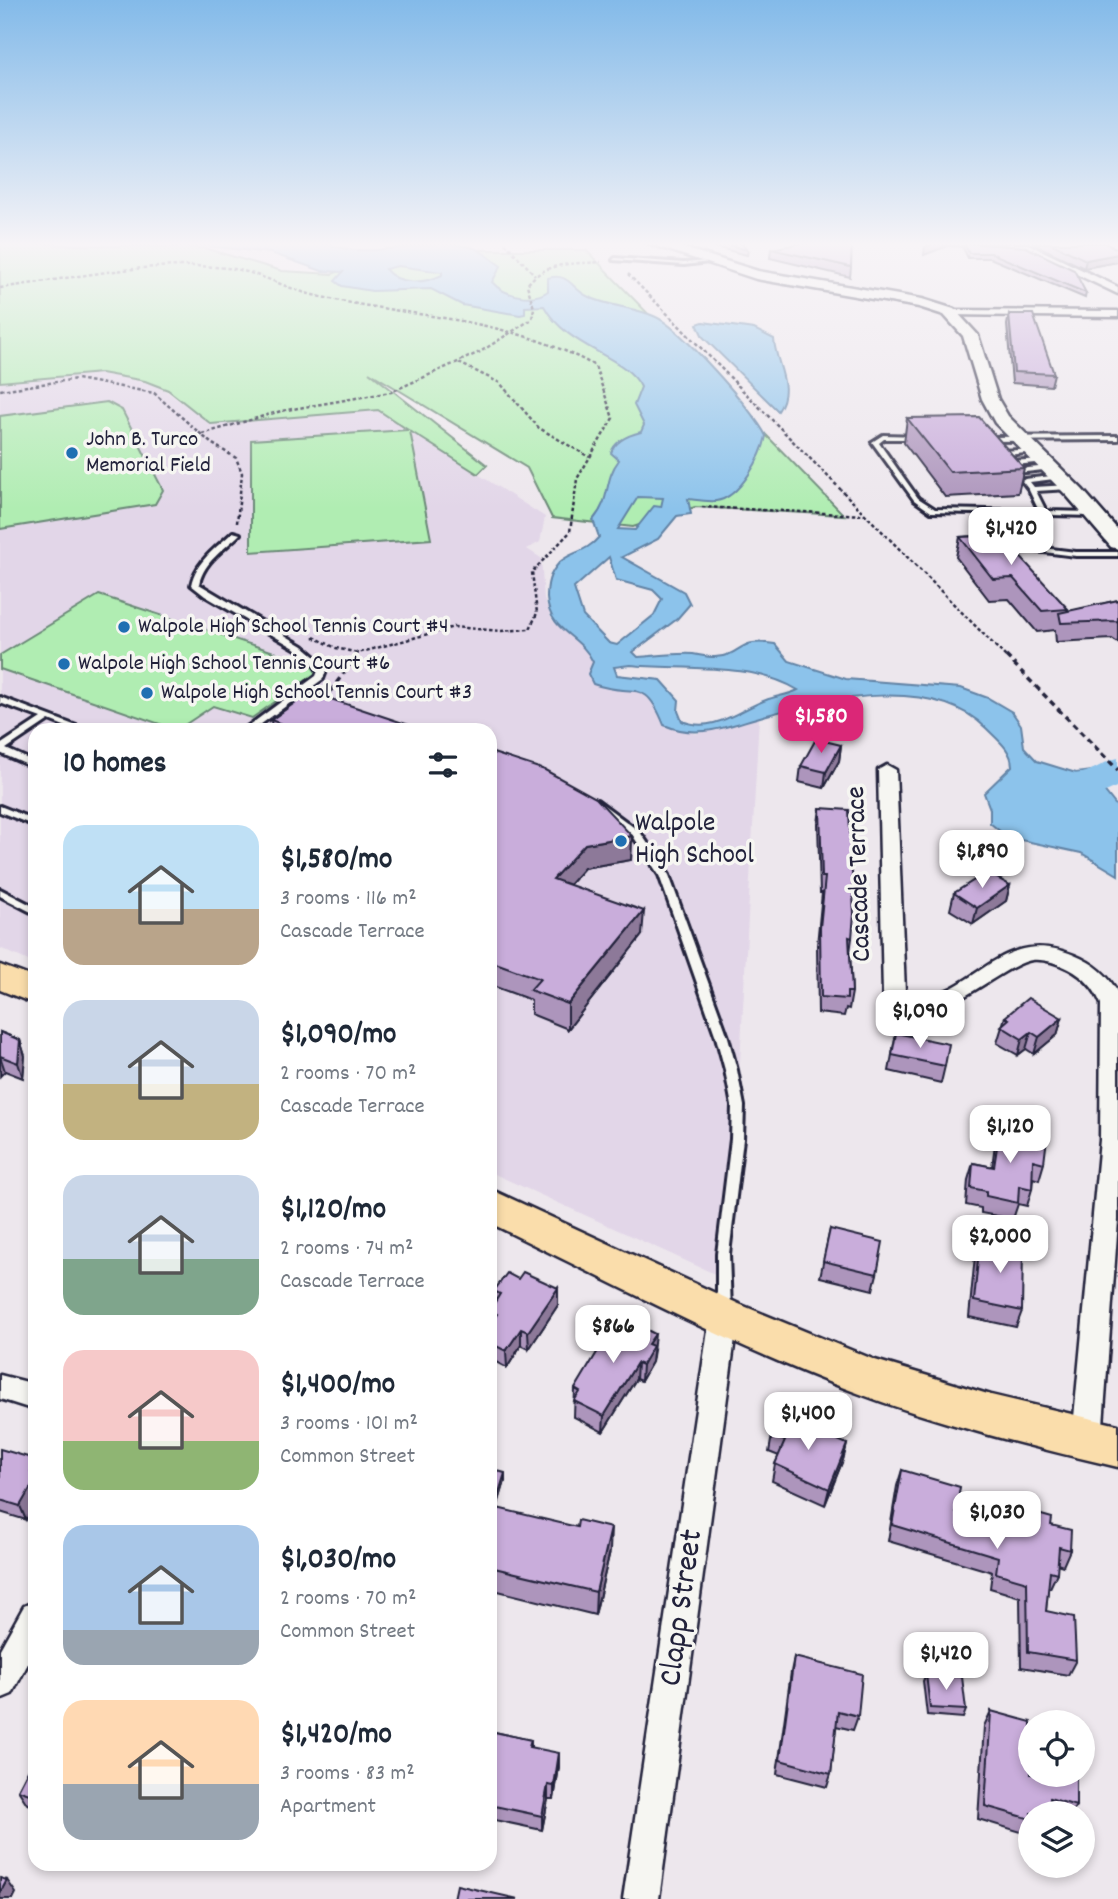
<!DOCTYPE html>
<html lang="en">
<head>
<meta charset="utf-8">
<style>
	body { margin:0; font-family:Dekko,sans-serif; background:#f2f2f3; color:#1f2937; height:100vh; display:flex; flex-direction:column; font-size:26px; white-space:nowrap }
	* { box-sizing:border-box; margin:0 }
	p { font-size:23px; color:#747a83 }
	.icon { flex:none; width:38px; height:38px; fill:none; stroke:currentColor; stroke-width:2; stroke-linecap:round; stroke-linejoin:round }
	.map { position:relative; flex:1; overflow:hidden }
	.side { position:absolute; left:28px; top:723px; width:469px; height:1148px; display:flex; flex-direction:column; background:#fff; border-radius:21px; box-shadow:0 4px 10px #0003 }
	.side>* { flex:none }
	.tools { position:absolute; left:1018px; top:1710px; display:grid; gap:14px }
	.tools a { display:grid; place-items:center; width:77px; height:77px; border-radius:50%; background:#fff; box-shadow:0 4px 10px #0003; font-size:35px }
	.price { position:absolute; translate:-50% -60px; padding:0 16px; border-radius:14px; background:#fff; color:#222; font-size:23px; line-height:46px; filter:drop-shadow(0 2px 4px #0008) }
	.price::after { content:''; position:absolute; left:50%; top:42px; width:21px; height:16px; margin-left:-10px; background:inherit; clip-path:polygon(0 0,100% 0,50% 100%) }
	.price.active { background:#db2777; color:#fff }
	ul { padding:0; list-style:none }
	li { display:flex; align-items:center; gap:21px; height:175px; padding:0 35px }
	li span { display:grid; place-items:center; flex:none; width:196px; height:140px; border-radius:21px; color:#555 }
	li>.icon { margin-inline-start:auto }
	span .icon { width:84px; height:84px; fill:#fffc; stroke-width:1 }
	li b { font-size:30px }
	h2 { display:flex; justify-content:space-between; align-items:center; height:84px; padding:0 35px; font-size:30px }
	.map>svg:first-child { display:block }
	.built { fill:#e2d6e8 }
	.green { fill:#b0edb2; stroke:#698876; stroke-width:2 }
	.water { fill:#8cc3eb; stroke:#6283a5; stroke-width:2; fill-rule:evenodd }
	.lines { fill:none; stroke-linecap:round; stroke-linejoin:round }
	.river { fill:#8cc3eb; fill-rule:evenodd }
	.lane-casing { stroke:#22223b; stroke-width:6 }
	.street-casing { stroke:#22223b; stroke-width:5 }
	.secondary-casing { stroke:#22223b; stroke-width:5 }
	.primary-casing { stroke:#22223b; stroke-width:5 }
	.path-far1 { stroke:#22223b; stroke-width:2.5; stroke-dasharray:3.5 2.5; stroke-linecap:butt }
	.path { stroke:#22223b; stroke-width:3.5; stroke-dasharray:6 4.5; stroke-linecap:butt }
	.lane { fill:#f6f6f2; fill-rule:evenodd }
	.street { fill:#f6f6f2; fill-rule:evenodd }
	.secondary { fill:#f6f6f2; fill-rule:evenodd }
	.primary { fill:#faddab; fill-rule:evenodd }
	.wall { fill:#ad95bc; stroke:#22223b; stroke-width:2 }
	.shaded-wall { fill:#8d7999; stroke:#22223b; stroke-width:2 }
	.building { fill:#c9addb; stroke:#22223b; stroke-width:2 }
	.poi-dot { fill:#1f6fb2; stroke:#f6f6f2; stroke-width:2.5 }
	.labels { text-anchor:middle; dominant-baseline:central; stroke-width:7; stroke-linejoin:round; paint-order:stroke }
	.far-poi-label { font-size:23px; fill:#22223b; stroke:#f6f6f2; text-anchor:start }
	.poi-label { font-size:28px; fill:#22223b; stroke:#f6f6f2; text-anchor:start }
	.street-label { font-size:28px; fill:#22223b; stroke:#f6f6f2 }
	.near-street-label { font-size:33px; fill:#22223b; stroke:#f6f6f2 }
</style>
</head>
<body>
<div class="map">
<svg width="1118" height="1899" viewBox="0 0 1118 1899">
	<rect width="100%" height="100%" fill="#ede7ed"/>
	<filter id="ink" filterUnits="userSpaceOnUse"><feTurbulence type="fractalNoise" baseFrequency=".0143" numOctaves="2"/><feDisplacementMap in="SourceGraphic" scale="14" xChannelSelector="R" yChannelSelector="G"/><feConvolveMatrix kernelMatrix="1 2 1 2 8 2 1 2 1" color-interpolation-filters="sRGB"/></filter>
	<g filter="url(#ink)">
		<polygon class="built" points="76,373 101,373 159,386 211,424 378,410 545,517 540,542 527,549 541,558 544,599 552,620 589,653 615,689 636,691 652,698 661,717 695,734 759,717 728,1280 490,1172 490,730 35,730 35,964 0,948 0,382"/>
		<g class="green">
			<polygon points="0,243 204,248 282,271 332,274 399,250 586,250 844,515 695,507 633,527 552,518 527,468 369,372 487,465 478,474 410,431 431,539 251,552 251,440 408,430 378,410 211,424 168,390 145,381 101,373 0,382"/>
			<polygon points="107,402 122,410 163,490 155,504 0,529 0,416"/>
			<polygon points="99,595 317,666 319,671 252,718 213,706 177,730 0,669 0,655"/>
		</g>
		<g class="water">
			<path d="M180 243H326C372 263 426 234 474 248 484 252 492 260 501 266L492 282C504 296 533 302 548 291V278C570 272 572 290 589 297 610 307 635 307 656 317 679 327 755 412 766 436 762 456 740 498 716 501 707 502 697 500 688 499L691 514 677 516 658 539 622 557 684 592 690 604 677 619 633 652 638 657C656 656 675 653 693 654 700 655 707 657 715 657 745 655 736 637 775 644L789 661 846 679 961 688 988 698 1012 712 1021 725 1024 747 1037 761 1076 773 1106 769 1114 778 1104 783 1103 789 1118 808V875L1081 853 1007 837 990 823V809L984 793 1012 766C1012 750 998 740 986 728 933 676 832 698 767 715 731 724 701 741 664 725 644 675 635 699 593 684L588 674 593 662C581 635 549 632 547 598 547 584 549 574 559 563 569 552 586 553 599 537L593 520C612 498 603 481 619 460L611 453C615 440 629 435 641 432L644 425 634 405 641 387C626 355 567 349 544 306L525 307V314L520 315 462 305 431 289 372 291 342 286 335 281 343 272 322 271 271 253ZM398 266 442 272V275C424 284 398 285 385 269ZM638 497 663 498 661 507 654 506 635 530 618 529ZM609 557 616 580 653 590 662 599 654 615 617 645 609 643 583 616 574 588ZM630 665C682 670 753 662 798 690 788 695 777 696 766 700 738 710 714 734 682 721L678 711 679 700 661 680 617 675 614 667Z"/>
			<path d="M703 322 754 329 774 339C775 363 795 387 778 411L703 337 697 324Z"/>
		</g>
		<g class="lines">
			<path class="river" d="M1118 758V786C1092 801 1066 797 1038 789L1032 781 1038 773C1054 769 1067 776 1082 773 1093 771 1105 761 1118 758Z"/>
			<defs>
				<g id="lane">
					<polygon points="615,258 684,263 707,261 709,262 684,265 613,260"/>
					<polygon points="883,435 921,436 922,437 919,439 884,439 879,443 918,498 935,509 1039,511 1029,490 1022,481 1025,479 1060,475 1062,476 1062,478 1030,482 1034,487 1069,485 1072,487 1069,489 1036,491 1046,511 1093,512 1096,514 1093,516 931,512 914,500 872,442"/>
					<polygon points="1118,436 1118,440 984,441 981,439 984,437"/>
					<polygon points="1032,449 1035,451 1034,452 1007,455 1010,459 1007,461 1005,460 1000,453 1003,451"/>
					<polygon points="1043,459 1046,461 1045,462 1015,465 1012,467 1007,463 1010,461"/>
					<polygon points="1050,466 1052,467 1052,469 1017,473 1014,471 1017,469"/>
					<path d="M233 532 240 534C224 550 204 561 199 584L303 646 317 658 326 671 323 679 253 730H243L316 676 318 671 311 661 298 650 205 596 191 585C196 561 216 548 233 532Z"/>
					<polygon points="993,542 1076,552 1118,552 1118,556 1076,556 996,546 993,546"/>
					<polygon points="0,697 87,730 74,730 49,720 6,749 35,762 35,768 32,767 0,753 0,745 41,718 0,703"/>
					<polygon points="597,800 640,832 669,875 728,1037 737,1070 744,1106 743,1139 729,1254 731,1310 729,1314 724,1316 719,1314 717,1310 717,1254 731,1139 732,1106 725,1070 716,1037 659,875 633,836 594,805 592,803"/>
					<polygon points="0,806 35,820 35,826 0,812"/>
					<polygon points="0,889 35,907 35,914 0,896"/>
				</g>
				<g id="street">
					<polygon points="931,243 1028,244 1118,287 1118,294 1026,250"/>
					<polygon points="945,310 1118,311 1118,317 949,315 944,312"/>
					<path d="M887 765 896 770 905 992 911 997C972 1002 997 923 1074 955 1094 963 1108 974 1118 993V1220L1102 1439 1097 1448 1087 1452 1077 1448 1072 1439 1100 1140 1101 1004C1094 987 1084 977 1069 969 1057 963 1045 959 1032 960 995 966 917 1051 883 995L878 770Z"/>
					<polygon points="724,1305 734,1308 738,1316 659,1899 623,1899 710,1316 714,1308"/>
					<polygon points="0,1375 35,1384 35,1410 0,1399"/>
					<polygon points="35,1601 35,1650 12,1694 0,1699 0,1649 24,1606"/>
				</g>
				<polygon id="secondary" points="647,243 668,243 758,271 922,299 954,309 978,335 998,399 1008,416 1082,489 1118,530 1118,549 1111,547 1068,497 995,423 982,399 963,336 944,315 919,307 756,279"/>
				<g id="primary">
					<polygon points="0,965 35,978 35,1004 0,990"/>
					<path d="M490 1189 739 1304 875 1360 991 1395 1118 1425V1467C1028 1446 939 1424 852 1391 727 1344 609 1281 490 1223Z"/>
				</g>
			</defs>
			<use href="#lane" class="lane-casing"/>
			<use href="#street" class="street-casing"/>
			<use href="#secondary" class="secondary-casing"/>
			<use href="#primary" class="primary-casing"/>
			<g class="path-far1">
				<polyline points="505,243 535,275"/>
				<polyline points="628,274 1007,658"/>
				<path d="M0 288C74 278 152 260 227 268 256 271 285 288 313 295 410 318 507 316 595 366L613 418 577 479 570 532 532 572 537 613 530 629 501 631 454 627 358 653 354 658"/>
				<polyline points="459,363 500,383 539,428 589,457"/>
				<polyline points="0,390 77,379 154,393 211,443 236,458 242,473 237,523"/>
				<path d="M202 434 281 411 391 392 480 352 532 319 534 308 527 285C545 261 574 264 601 262"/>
				<polyline points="702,507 864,515"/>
				<polyline points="314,637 336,648 358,653"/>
			</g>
			<g class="path">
				<polyline points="1006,656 1118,770"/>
				<polyline points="324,700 356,656"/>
			</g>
			<use href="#lane" class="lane"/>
			<use href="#street" class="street"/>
			<use href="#secondary" class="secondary"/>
			<use href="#primary" class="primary"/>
		</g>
		<g class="wall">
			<polygon points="699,243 741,243 748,250 747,255"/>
			<polygon points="964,243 1026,247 1086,293 1085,298 990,258 968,258 963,248"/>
			<polygon points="1032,243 1105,243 1118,249 1118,262 1084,268"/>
			<polygon points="771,248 851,267 850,277 770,258"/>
			<polygon points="1009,314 1054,374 1051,386 1012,383 1007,325"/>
			<polygon points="907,418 1024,468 1018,493 945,497 904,443"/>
			<polygon points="978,528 1068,609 1067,612 1118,600 1118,643 1112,639 1056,642 1055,630 1037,632 1009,599 989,600 956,557 960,537 976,536"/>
			<polygon points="271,720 424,730 272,730"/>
			<polygon points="841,745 839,761 824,788 799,782 801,766"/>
			<polygon points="490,752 632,836 631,860 584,868 569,885 642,935 568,1029 531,1014 531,1000 490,985"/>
			<polygon points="820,808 852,938 850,952 852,992 849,1009 846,1008 844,1016 818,1013 817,945 822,893 820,893 818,824"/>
			<polygon points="980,881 1010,885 1006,901 973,924 950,910 954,893"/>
			<polygon points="1005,1017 1062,1018 1057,1035 1034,1054 1026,1049 1018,1055 997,1043"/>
			<polygon points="0,1032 20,1040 25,1056 23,1078 5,1071 0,1076"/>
			<polygon points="896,1033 945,1066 941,1083 889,1071"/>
			<polygon points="1000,1127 1044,1163 1039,1180 1033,1178 1032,1189 1027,1206 1018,1204 1013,1219 981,1213 981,1208 966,1205 968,1180 973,1163 992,1167 995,1144"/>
			<polygon points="830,1229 877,1274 873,1290 820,1277"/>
			<polygon points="980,1239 1022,1311 1016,1327 969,1317 975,1256"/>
			<polygon points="518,1279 558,1288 558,1305 529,1349 521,1345 507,1368 490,1359 490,1310 495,1302 494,1291"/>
			<polygon points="654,1350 652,1362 641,1381 636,1379 603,1432 574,1417 575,1389"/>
			<polygon points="772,1435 847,1444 843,1460 825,1505 772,1481 775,1464 779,1456 769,1452"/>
			<polygon points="0,1449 26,1520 0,1512"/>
			<polygon points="490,1469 505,1481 497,1508 610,1551 595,1615 490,1589 490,1530 494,1517 490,1516"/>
			<polygon points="902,1470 956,1513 997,1525 1002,1513 1021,1518 1024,1510 1051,1525 1070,1550 1063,1566 1057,1564 1057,1573 1050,1588 1048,1588 1046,1611 1076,1660 1068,1675 1021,1667 1020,1597 990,1588 992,1572 888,1541 897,1486"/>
			<polygon points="794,1657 858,1716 853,1730 836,1726 831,1774 827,1787 777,1774 791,1672"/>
			<polygon points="926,1674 966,1710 963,1718 927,1715 923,1681"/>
			<polygon points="991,1711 1076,1806 1071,1813 1031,1813 1031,1835 978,1819 984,1726"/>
			<polygon points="490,1731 531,1740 531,1748 559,1767 554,1799 548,1799 542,1830 490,1819"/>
			<polygon points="35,1757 35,1806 27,1804 18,1790"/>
		</g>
		<g class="shaded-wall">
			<polygon points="934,243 945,243 945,247 924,255 925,247"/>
			<polygon points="1118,254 1118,262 1084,268 1086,260"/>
			<polygon points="841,745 839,761 824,788 826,772"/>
			<polygon points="632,836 631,860 584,868 553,903 553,879 585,844"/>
			<polygon points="1010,885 1006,901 973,924 977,908"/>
			<polygon points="644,911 642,935 568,1029 568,1004"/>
			<polygon points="1062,1018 1057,1035 1034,1054 1039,1037"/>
			<polygon points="1031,1032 1026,1049 1018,1055 1022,1039"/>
			<polygon points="20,1040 25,1056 23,1078 18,1063"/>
			<polygon points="0,1056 5,1071 0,1076"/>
			<polygon points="558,1288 558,1305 529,1349 528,1332"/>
			<polygon points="521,1329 521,1345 507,1368 506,1351"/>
			<polygon points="655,1334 652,1362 641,1381 642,1365 648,1344"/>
			<polygon points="637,1363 636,1379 603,1432 604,1416"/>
			<polygon points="847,1444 843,1460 825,1505 829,1489"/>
			<polygon points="35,1465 35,1505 26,1520 20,1506 31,1472"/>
			<polygon points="505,1473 505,1481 494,1517 494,1509"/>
			<polygon points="611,1528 610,1551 595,1615 596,1592"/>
			<polygon points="559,1753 559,1767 554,1799 554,1786"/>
			<polygon points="548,1785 548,1799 542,1830 542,1816"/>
			<polygon points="7,1880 16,1893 13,1899 0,1899 0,1893"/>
		</g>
		<g class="building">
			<polygon points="721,243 741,243 748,250"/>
			<polygon points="803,243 852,243 851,267 771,249"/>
			<polygon points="964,243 1026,247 1074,270 1086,293 991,253 969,253"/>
			<polygon points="1050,243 1105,243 1118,249 1118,254 1086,260"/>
			<polygon points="1009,314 1033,314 1054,374 1014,372"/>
			<polygon points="979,417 1024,468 950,472 907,418"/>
			<polygon points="978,528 995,529 1068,609 1042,611 1013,578 993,579 960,537 981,536"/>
			<polygon points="1118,600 1118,622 1117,621 1061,623 1059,613"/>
			<polygon points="310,692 424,730 289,730 292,728 271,720"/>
			<polygon points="816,739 841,745 826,772 801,766"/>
			<polygon points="490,752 545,770 596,798 632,836 585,844 553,879 644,911 568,1004 530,990 540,979 490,961"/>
			<polygon points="820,808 849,810 854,914 852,938 849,937 852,992 847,992 847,999 821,997 820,928 825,877 822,877"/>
			<polygon points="990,874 1010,885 977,908 954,893 976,879 980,881"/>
			<polygon points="1028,998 1062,1018 1039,1037 1031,1032 1022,1039 1001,1026 1009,1019 1005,1017"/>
			<polygon points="0,1032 20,1040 18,1063 0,1056"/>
			<polygon points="896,1033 949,1044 945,1066 892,1055"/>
			<polygon points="1000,1127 1047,1138 1044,1163 1033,1160 1032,1189 1019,1186 1018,1203 986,1196 986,1191 971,1188 973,1163 994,1167"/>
			<polygon points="830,1229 883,1242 877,1274 823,1261"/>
			<polygon points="980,1239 1023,1248 1022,1311 974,1301"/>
			<polygon points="523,1272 558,1288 528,1332 521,1329 506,1351 490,1343 490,1324 497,1314 490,1310 500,1294 494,1291 507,1273 518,1279"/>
			<polygon points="619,1316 655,1334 648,1344 653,1346 642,1365 637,1363 604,1416 574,1401 580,1392 575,1389"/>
			<polygon points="781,1414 847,1444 829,1489 775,1464 785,1441 772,1435"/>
			<polygon points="0,1449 35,1459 35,1465 31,1472 35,1473 35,1480 20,1506 0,1500"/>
			<polygon points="490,1469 505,1473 494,1509 490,1508"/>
			<polygon points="902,1470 960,1487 956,1513 1001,1526 1002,1513 1023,1519 1024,1510 1052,1518 1051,1525 1071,1530 1070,1550 1059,1547 1057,1573 1050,1571 1046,1611 1074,1617 1076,1660 1028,1652 1027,1582 996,1573 998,1557 892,1525"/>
			<polygon points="497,1508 577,1527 578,1520 611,1528 596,1592 490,1567 490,1530"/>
			<polygon points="794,1657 862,1674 858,1716 838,1711 831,1774 780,1760"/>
			<polygon points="926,1674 962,1677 966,1710 930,1708"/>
			<polygon points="991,1711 1031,1722 1031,1774 1076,1774 1076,1806 1050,1798 1050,1813 1031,1813 1031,1819 985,1806"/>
			<polygon points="490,1731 531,1740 529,1747 559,1753 554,1786 548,1785 542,1816 490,1805"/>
			<polygon points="35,1757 35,1796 18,1790"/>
			<polygon points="0,1878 7,1880 0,1893"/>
			<polygon points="457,1885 518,1899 454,1899"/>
		</g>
	</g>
	<linearGradient id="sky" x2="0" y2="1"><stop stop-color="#83bae9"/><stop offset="0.48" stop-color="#f7f4f7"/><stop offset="1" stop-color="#f7f4f7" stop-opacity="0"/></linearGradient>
	<rect width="1118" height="509" fill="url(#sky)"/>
	<g class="poi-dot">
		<circle cx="72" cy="453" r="7"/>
		<circle cx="124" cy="627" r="7"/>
		<circle cx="64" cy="664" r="7"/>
		<circle cx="147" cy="693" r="7"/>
		<circle cx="621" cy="841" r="7"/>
	</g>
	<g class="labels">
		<g class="far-poi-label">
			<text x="86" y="440">John B. Turco<tspan x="86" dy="26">Memorial Field</tspan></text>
			<text x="138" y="627">Walpole High School Tennis Court #4</text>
			<text x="78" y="664">Walpole High School Tennis Court #6</text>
			<text x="161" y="693">Walpole High School Tennis Court #3</text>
		</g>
		<g class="poi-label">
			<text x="635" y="825">Walpole<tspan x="635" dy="32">High School</tspan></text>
		</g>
		<g class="street-label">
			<text transform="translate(861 874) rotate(-92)">Cascade Terrace</text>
		</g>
		<g class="near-street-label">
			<text transform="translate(683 1608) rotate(-82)">Clapp Street</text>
		</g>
	</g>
</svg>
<div class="tools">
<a><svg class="icon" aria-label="locate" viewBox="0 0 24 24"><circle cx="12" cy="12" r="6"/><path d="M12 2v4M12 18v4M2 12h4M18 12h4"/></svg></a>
<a><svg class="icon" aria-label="layers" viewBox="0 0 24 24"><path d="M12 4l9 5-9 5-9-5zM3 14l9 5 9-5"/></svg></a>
</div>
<b class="price" style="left:1011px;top:567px">$1,420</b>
<b class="price active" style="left:821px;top:755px">$1,580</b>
<b class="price" style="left:982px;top:890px">$1,890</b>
<b class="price" style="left:920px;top:1050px">$1,090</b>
<b class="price" style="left:1010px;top:1165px">$1,120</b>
<b class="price" style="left:1000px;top:1275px">$2,000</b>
<b class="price" style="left:613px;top:1365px">$866</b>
<b class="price" style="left:808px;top:1452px">$1,400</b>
<b class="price" style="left:997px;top:1551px">$1,030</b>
<b class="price" style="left:946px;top:1692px">$1,420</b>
<section class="side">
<h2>10 homes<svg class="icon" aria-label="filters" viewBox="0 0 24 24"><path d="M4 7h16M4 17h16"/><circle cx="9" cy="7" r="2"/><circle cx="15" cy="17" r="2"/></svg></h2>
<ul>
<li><span style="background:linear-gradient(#bfe0f5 60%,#b9a48a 0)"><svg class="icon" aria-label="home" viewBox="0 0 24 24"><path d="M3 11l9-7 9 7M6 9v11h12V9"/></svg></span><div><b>$1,580/mo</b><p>3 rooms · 116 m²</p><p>Cascade Terrace</p></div></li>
<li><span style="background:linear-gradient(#c9d6e8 60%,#c2b280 0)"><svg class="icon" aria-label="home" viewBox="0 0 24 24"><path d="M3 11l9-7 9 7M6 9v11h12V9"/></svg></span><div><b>$1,090/mo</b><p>2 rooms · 70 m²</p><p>Cascade Terrace</p></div></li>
<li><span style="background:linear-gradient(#c9d6e8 60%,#7fa58c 0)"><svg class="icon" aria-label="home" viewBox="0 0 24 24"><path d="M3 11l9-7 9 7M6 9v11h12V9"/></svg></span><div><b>$1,120/mo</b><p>2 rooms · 74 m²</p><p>Cascade Terrace</p></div></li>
<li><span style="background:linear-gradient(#f6c9c9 65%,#8fb573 0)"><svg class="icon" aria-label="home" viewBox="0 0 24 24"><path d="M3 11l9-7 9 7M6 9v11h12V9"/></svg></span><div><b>$1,400/mo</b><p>3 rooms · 101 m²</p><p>Common Street</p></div></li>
<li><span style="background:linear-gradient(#a9c7e8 75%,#9aa5b1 0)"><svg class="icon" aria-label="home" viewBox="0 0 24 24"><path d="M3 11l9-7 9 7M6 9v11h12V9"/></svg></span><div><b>$1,030/mo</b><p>2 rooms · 70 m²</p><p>Common Street</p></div></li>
<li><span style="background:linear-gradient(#ffd9b3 60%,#9aa5b1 0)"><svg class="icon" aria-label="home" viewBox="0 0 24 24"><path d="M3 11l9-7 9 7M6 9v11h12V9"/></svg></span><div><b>$1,420/mo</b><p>3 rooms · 83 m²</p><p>Apartment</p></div></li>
</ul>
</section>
</div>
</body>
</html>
